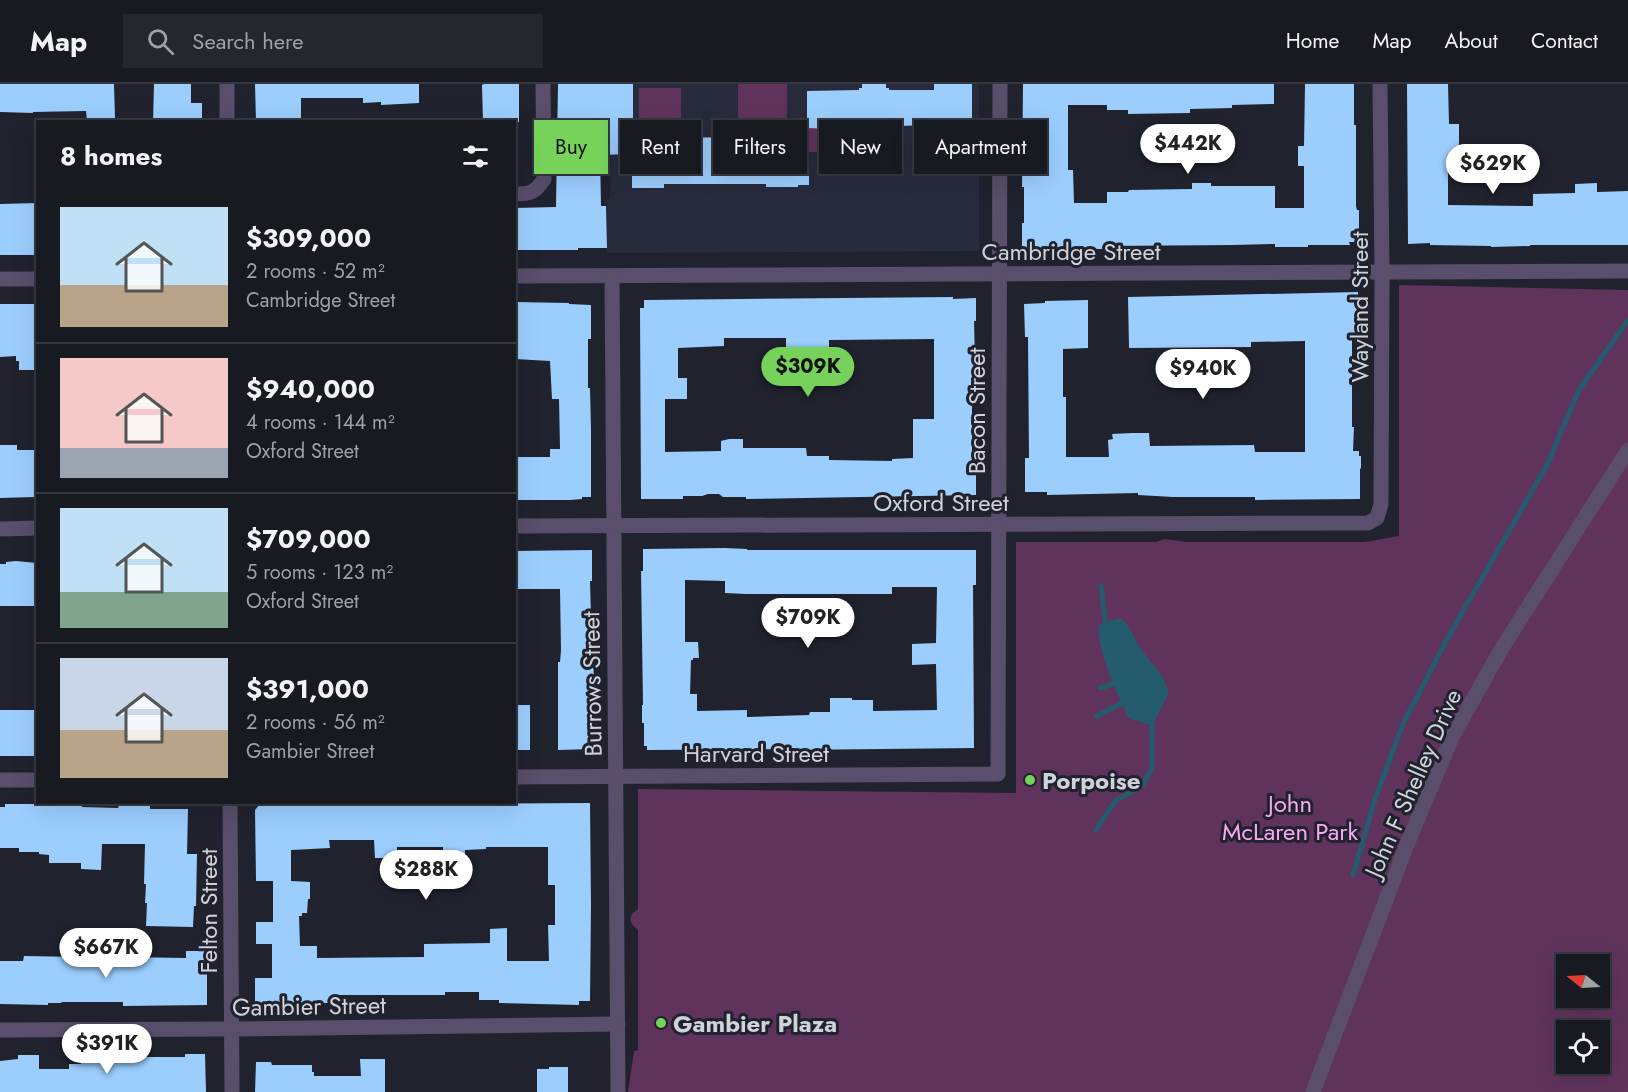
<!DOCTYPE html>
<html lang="en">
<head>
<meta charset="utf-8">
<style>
	body { margin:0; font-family:Jost,sans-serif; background:#25272f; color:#f1f3f6; height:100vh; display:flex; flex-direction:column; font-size:22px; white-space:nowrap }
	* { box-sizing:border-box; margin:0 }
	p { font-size:20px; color:#9fa1a5 }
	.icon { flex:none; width:33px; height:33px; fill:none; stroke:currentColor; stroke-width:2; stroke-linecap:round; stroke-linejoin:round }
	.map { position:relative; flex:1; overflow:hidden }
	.sheet { position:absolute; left:36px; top:36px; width:480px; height:684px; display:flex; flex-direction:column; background:#181a22; border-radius:0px; box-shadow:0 6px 24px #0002,0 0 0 2px #363840 }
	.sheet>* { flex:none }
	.top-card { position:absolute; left:534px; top:36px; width:570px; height:54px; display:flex; gap:12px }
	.needle { width:39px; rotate:288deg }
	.controls { position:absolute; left:1556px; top:870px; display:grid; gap:12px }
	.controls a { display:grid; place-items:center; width:54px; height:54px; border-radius:0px; background:#181a22; box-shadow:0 6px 24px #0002,0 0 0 2px #363840; font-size:30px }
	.price { position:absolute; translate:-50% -51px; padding:0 14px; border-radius:21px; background:#fff; color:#222; font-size:20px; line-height:39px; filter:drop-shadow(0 2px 3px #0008) }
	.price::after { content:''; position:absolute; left:50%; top:36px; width:18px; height:14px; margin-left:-9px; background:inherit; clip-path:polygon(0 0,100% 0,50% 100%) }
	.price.selected { background:#76d25a; color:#111 }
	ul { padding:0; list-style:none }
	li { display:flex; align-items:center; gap:18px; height:150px; padding:0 24px }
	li+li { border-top:2px solid #363840 }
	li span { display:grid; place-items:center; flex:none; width:168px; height:120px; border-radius:0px; color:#555 }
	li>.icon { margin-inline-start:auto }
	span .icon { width:72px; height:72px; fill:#fffc; stroke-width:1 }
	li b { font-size:26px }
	h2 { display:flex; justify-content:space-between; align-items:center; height:72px; padding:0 24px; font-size:26px }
	.tag { padding:0 21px; border-radius:0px; background:#181a22; box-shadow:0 6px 24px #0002,0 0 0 2px #363840; font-size:21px; line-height:54px }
	.tag.selected { background:#76d25a; color:#111 }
	header { display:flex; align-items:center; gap:36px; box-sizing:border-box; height:84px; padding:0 30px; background:#181a22; border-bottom:2px solid #363840 }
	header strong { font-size:28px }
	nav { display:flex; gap:33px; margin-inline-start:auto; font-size:21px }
	.search { width:420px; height:54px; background:#25272f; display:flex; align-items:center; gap:15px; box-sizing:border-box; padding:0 21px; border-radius:0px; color:#9fa1a5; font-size:22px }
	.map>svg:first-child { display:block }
	.built { fill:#272b3c }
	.green { fill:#60335d; fill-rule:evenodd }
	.water { fill:#245c6d }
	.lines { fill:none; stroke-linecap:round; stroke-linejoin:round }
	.stream { stroke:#245c6d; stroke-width:5 }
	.building { fill:#9bcdfd; fill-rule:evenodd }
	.minor { stroke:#594e6b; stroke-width:15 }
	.poi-dot { fill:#76d25a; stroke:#20232e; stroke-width:2 }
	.labels { text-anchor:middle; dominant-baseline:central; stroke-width:6; stroke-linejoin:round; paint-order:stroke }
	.street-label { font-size:24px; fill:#d0d2da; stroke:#20232e }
	.poi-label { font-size:24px; font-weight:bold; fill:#d0d2da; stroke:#20232e; text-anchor:start }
	.park-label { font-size:24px; fill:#faa7f3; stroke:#20232e }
</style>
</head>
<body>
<header>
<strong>Map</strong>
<div class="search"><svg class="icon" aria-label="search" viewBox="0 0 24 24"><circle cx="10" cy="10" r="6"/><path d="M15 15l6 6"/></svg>Search here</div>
<nav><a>Home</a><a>Map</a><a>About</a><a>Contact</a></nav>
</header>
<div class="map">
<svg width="1628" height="1008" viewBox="0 0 1628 1008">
	<rect width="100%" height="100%" fill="#20232e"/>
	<polygon class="built" points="622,0 979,0 979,167 607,169 607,115 610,115 611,69"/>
	<g class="green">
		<rect x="738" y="0" width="49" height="40"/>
		<rect x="639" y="4" width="42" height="42"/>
		<polygon points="830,35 859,35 860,68 804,68 804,44 829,44"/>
		<path d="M1399 201 1628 206V1008H628L634 967 638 966V845C628 840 628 831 638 825V705L1016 709V458H1156L1165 455 1187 458H1365L1399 452ZM1566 880H1599V914H1566ZM1566 946H1599V980H1566Z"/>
	</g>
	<path class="water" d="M1121 534 1129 543 1140 564 1163 593 1169 609 1152 642 1129 634C1115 604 1100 576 1098 542L1104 538Z"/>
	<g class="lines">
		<g class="stream">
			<polyline points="1101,502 1106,543"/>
			<polyline points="1100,604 1119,598"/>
			<polyline points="1097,632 1122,619 1125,613"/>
			<polyline points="1096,746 1115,717 1142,702 1152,684 1152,642 1151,638"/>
			<polyline points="1353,791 1375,715 1403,640 1447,555 1547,381 1579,306 1628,236"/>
		</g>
	</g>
	<g class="building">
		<polygon points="0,0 114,0 115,35 87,36 86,27 33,28 33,29 0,28"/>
		<polygon points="154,0 191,0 191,19 202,19 202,38 153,38"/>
		<polygon points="255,0 419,0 419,19 381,21 381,18 363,19 363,14 301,14 301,38 256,38"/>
		<polygon points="484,0 519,0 519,38 483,38 482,1"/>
		<polygon points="558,0 633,0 633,54 774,53 774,48 804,48 804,72 809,72 809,101 798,101 798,103 766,103 766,100 664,100 664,104 632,104 632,91 630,91 629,70 600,71 601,122 606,122 607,164 578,164 578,166 514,166 514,124 556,123"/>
		<polygon points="862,0 886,0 886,4 889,4 889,6 934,6 934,0 972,0 972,78 934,79 934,41 897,42 897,44 888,44 889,87 860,87 859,35 830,35 830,45 807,44 807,7 859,6 859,4 862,4"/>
		<polygon points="1023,0 1274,0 1274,20 1232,21 1232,24 1190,25 1190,29 1128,30 1128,26 1107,26 1107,21 1068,21 1068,86 1073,86 1074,119 1107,119 1107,108 1128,108 1129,106 1192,105 1192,99 1211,99 1211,102 1275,102 1275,124 1304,124 1304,82 1298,82 1298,62 1304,62 1305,0 1354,0 1354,41 1356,41 1356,122 1357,126 1359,126 1359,158 1349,158 1350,161 1308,161 1308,163 1275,163 1275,160 1233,161 1107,162 1107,165 1086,165 1068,164 1068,163 1046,163 1043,165 1022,165 1022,139 1024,139 1024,103 1022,103"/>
		<polygon points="1407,0 1448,0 1449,40 1459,40 1459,82 1448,82 1448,121 1533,122 1533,110 1575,109 1575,100 1597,99 1597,108 1628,107 1628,161 1530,161 1530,162 1491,163 1491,162 1430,161 1430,159 1408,160"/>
		<polygon points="38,119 38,171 0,171 0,120"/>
		<polygon points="1358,208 1359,256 1352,256 1352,343 1354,343 1353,367 1359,367 1359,372 1361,372 1361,384 1360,385 1360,415 1255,416 1255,413 1173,413 1138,411 1138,409 1047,411 1047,408 1025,408 1025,374 1029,374 1028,253 1025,253 1024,220 1045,219 1045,217 1088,216 1088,264 1063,265 1063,313 1066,313 1066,373 1109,373 1108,356 1113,355 1112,350 1132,349 1149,349 1150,362 1254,361 1255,368 1305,368 1305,257 1251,258 1251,263 1129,264 1128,213"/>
		<path d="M953 213V215L976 214V237H974L976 314H972V377H976V411L746 415V413H723L719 410H708L702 412H683V415H641L640 224H644V216ZM724 254H786V273H808V263H829V256L934 255V335H913V374L892 375V377L829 376V372H807L806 364H743V355H729L721 357V367L665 368V315H687V294H678V264L724 262Z"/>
		<polygon points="514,218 569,219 569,220 591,221 591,255 588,255 588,304 590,304 591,345 591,413 582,413 582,415 570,416 517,416 517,414 514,414 514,373 550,373 550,365 560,365 559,315 552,315 550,277 515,275"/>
		<polygon points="0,220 38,220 36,286 19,286 19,277 16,277 16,272 0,273"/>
		<polygon points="0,361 17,361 17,366 37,366 38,409 34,409 34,413 0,414"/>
		<path d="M725 464 747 465V466H976V501H973L974 664 789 666V665L647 666V662H644V639H642V621H643L641 487H643V465ZM685 496 725 497V509L746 510H892V503H937L936 559 912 560V581L936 580 937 626 873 627V616H852V614H830V628H810L809 631 747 633V626L697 627V610H690L691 576H693V574H699L698 558H685Z"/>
		<polygon points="592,466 592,497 590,497 591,532 593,532 594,615 592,665 558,666 558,578 560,578 561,566 560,505 514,505 514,467"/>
		<polygon points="16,477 37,479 37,522 0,522 0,480 6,480 6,478"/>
		<rect x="514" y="621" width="16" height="45"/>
		<polygon points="0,626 38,626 37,672 0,672"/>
		<path d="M308 719 370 720V722H401V720L590 719 591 821 590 917H579V921L499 919V916H479V908H445V911H339L340 916H337V919H296V923H255V894H272V860H256V838H273V797H256L255 726 260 720H307ZM329 756H374L375 774H397V763H443V786L464 785 465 766 486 765V763H548V801H555V841H548L549 877H507V844L490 845V859L424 860V873L317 874V862H300L299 832H302V829H307L308 815H310V798L291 797V766L330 764Z"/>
		<polygon points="5,720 44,720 82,722 82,723 118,724 119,721 147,720 150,721 150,725 188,725 187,770 197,770 196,822 194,822 193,843 146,842 147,819 145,819 146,800 144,800 145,760 102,760 101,786 81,785 81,779 49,779 49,771 39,770 39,768 19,768 19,764 0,764 0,723 5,723"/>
		<polygon points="83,863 124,863 124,873 186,874 186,867 207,867 207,921 123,922 123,918 62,918 61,919 48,919 48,921 0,920 0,877 23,877 24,872 81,873"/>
		<polygon points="185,970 205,970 206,1008 0,1008 0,977 18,975 18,971 39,971 39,985 69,985 69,980 81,980 81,973 185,973"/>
		<polygon points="360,975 385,975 385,1008 255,1008 256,978 271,978 272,981 312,981 312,988 314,988 314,992 361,992"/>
		<polygon points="549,983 568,983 568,1008 537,1008 537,985 549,985"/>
	</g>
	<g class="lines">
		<g class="minor">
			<polyline points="227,0 227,38"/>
			<path d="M514 110C530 110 535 109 544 95L543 0"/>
			<polyline points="514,192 1628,187"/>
			<polyline points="612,192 618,1008"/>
			<polyline points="0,195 38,195"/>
			<polyline points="514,442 1368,439 1377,434 1381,420 1382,189 1380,0"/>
			<polyline points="0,445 38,444"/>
			<polyline points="514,693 998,690 1000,0"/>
			<polyline points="0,696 38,696"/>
			<polyline points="230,718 232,1008"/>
			<polyline points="0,946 231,945 618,940"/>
			<polyline points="1313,1008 1406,763 1453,651 1502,564 1628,366"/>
		</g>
	</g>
	<g class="poi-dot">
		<circle cx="1030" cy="696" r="6"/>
		<circle cx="661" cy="939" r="6"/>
	</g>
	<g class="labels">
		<g class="street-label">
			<text x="1071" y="167">Cambridge Street</text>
			<text transform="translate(1359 223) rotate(-90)">Wayland Street</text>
			<text transform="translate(976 327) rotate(-90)">Bacon Street</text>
			<text x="941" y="418">Oxford Street</text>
			<text transform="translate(592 600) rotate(-91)">Burrows Street</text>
			<text x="756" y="669">Harvard Street</text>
			<text transform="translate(1413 699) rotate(-66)">John F Shelley Drive</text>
			<text transform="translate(208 827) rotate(-90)">Felton Street</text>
			<text transform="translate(309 922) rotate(-1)">Gambier Street</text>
		</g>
		<g class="poi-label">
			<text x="1042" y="696">Porpoise</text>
			<text x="673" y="939">Gambier Plaza</text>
		</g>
		<g class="park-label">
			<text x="1290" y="719">John<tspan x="1290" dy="28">McLaren Park</tspan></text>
		</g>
	</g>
</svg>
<div class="controls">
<a><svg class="needle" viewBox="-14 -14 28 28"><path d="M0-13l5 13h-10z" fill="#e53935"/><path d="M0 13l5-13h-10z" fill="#9fa1a5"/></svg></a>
<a><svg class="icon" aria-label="locate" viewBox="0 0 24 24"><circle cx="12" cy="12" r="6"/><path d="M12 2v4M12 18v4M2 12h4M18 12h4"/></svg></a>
</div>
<b class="price" style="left:1188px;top:91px">$442K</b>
<b class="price" style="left:1493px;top:111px">$629K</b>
<b class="price selected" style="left:808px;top:314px">$309K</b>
<b class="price" style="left:1203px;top:316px">$940K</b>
<b class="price" style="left:808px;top:565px">$709K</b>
<b class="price" style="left:426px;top:817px">$288K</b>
<b class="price" style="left:106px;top:895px">$667K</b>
<b class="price" style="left:107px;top:991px">$391K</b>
<div class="top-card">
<a class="tag selected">Buy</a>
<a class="tag">Rent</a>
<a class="tag">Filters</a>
<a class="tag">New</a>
<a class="tag">Apartment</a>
</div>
<section class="sheet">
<h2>8 homes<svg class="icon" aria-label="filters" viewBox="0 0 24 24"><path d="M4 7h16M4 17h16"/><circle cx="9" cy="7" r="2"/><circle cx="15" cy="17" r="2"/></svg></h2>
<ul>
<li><span style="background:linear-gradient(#bfe0f5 65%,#b9a48a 0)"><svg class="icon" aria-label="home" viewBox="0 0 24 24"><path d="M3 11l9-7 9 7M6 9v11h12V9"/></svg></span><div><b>$309,000</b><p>2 rooms · 52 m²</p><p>Cambridge Street</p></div></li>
<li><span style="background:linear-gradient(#f6c9c9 75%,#9aa5b1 0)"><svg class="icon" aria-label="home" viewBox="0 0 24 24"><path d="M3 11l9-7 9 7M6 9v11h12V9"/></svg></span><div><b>$940,000</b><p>4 rooms · 144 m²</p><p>Oxford Street</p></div></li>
<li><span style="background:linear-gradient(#bfe0f5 70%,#7fa58c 0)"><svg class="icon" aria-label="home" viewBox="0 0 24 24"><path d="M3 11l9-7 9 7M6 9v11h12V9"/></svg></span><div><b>$709,000</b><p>5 rooms · 123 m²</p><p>Oxford Street</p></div></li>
<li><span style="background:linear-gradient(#c9d6e8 60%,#b9a48a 0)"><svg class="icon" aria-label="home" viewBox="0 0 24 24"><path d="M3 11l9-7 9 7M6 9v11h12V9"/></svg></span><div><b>$391,000</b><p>2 rooms · 56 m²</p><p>Gambier Street</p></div></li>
</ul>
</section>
</div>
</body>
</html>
